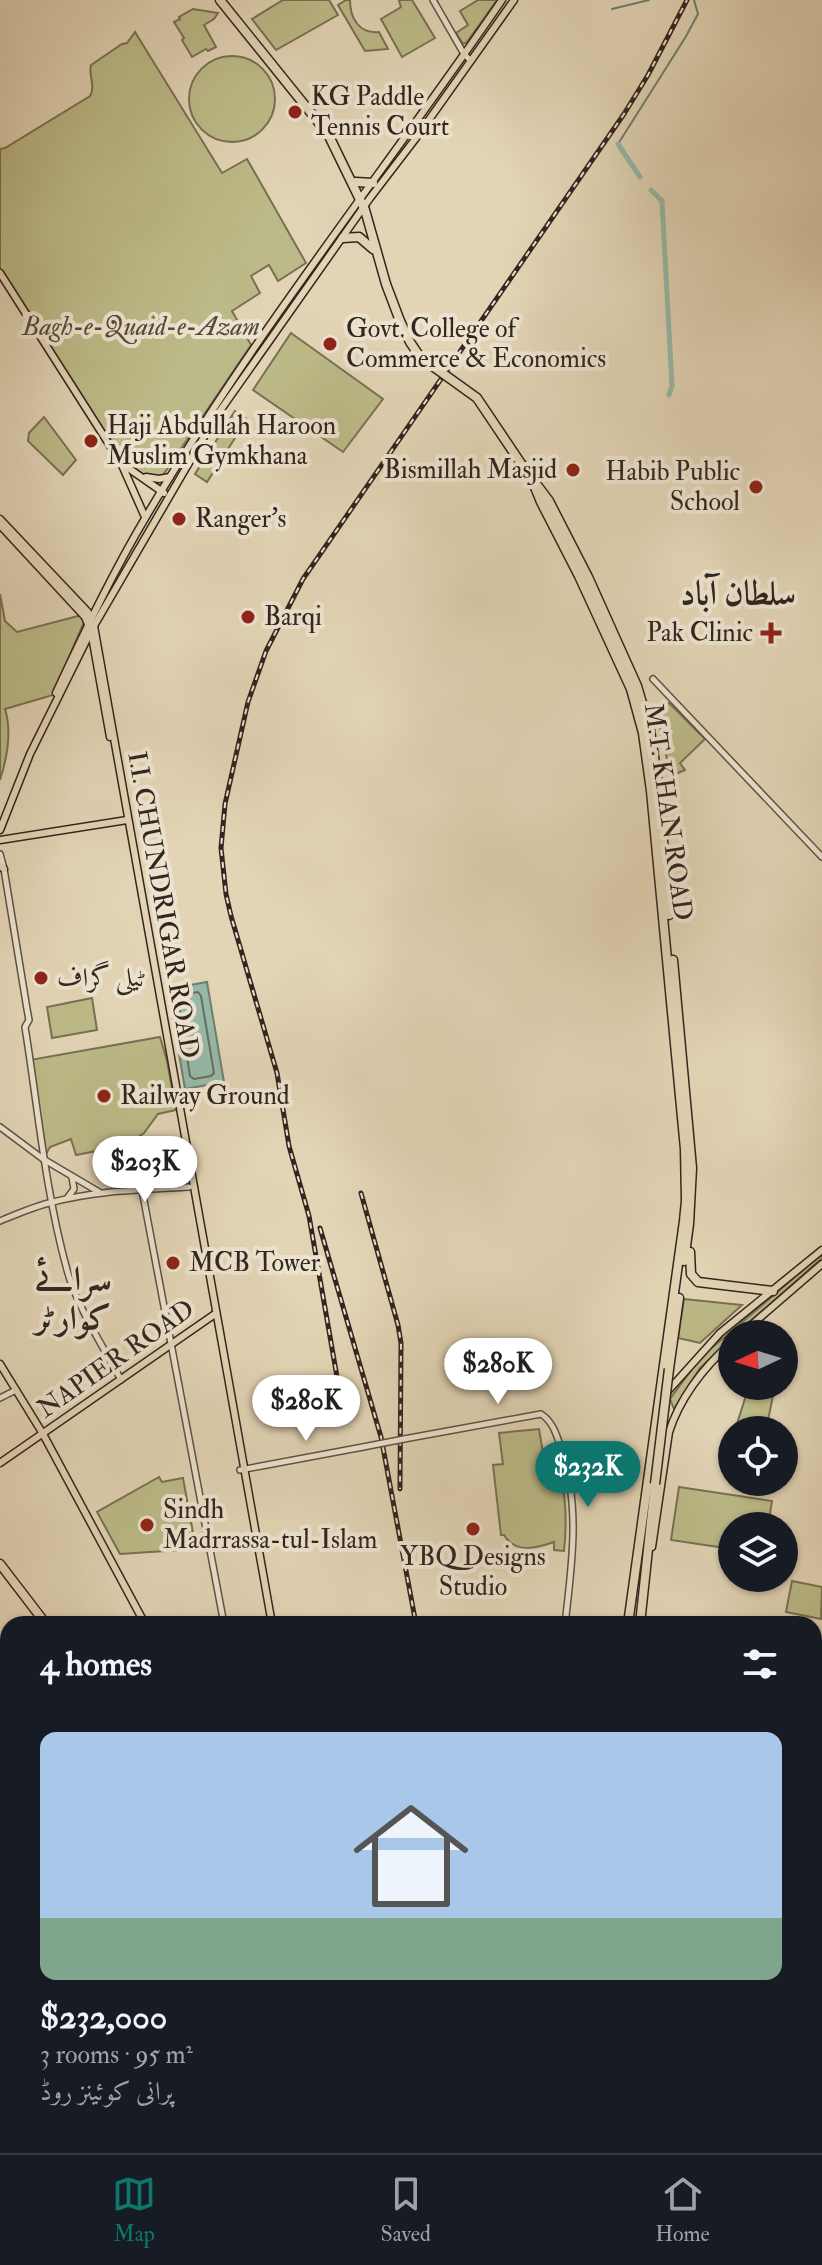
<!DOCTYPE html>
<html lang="en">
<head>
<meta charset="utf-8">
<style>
	body { margin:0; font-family:"IM FELL Double Pica",Amiri,serif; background:#242831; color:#f1f3f6; height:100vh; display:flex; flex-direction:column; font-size:30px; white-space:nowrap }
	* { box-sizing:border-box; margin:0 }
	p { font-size:26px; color:#9ea1a6 }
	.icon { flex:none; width:44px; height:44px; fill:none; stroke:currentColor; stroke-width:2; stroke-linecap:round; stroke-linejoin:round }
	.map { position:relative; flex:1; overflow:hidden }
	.panel { position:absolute; left:0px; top:1616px; width:822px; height:538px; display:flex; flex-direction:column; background:#171b24; border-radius:24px 24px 0 0; box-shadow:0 2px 6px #0004 }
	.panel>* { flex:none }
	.needle { width:52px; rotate:266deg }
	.tools { position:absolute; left:718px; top:1320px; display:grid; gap:16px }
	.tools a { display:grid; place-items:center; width:80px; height:80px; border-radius:50%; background:#171b24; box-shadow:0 2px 6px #0004; font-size:40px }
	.price { position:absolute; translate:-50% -68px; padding:0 18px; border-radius:28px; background:#fff; color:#222; font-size:26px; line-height:52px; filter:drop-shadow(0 2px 4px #0008) }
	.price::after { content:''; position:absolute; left:50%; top:48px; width:24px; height:18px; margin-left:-12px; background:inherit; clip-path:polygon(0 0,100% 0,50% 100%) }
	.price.current { background:#0f766e; color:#fff }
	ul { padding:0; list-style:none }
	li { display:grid; align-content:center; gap:16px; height:424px; padding:0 40px }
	li span { display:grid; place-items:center; height:248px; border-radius:16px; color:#555 }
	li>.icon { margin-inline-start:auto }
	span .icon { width:144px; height:144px; fill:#fffc; stroke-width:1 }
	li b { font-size:34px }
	h2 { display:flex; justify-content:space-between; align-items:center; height:96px; padding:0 40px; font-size:34px }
	.tab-bar { display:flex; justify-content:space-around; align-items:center; height:112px; border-top:2px solid #363941; background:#171b24; font-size:22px; color:#9ea1a6 }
	.tab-bar a { display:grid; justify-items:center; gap:4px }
	.tab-bar .current { color:#0f766e }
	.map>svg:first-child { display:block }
	.green { fill:#bcba88; stroke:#787054; stroke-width:2 }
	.water { fill:#96b9a7; stroke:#6e7e71; stroke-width:2 }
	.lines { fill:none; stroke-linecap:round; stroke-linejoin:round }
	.shore { stroke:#646f63; stroke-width:2 }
	.stream { stroke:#6e7e71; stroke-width:2 }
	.canal { stroke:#96b9a7; stroke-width:5 }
	.minor-casing { stroke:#5f5144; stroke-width:8 }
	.major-casing { stroke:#33251f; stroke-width:9 }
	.highway-casing { stroke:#33251f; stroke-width:11 }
	.minor { stroke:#ece3cf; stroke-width:5 }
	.major { stroke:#e2d4b5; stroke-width:6 }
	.highway { stroke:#e2d4b5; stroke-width:8 }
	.rail-casing { stroke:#33251f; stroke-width:5 }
	.rail { stroke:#ece3cf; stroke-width:2; stroke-dasharray:6; stroke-linecap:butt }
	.minor-bridge-casing { stroke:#5f5144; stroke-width:8; stroke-linecap:butt }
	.highway-bridge-casing { stroke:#33251f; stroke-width:11; stroke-linecap:butt }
	.minor-bridge { stroke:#ece3cf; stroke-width:5 }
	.highway-bridge { stroke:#e2d4b5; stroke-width:8 }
	.poi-dot { fill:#8f2418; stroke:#ece3cf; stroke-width:3 }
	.labels { text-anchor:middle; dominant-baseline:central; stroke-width:8; stroke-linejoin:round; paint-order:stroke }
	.poi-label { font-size:26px; fill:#33251f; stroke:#ece3cf; text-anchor:start }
	.park-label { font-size:26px; font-style:italic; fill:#554a39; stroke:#ece3cf }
	.street-label { font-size:26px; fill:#33251f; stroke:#ece3cf }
	.district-label { font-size:34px; font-weight:bold; fill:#33251f; stroke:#ece3cf }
</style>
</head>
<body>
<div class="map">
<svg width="822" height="2153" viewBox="0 0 822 2153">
	<rect width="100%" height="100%" fill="#e2d4b5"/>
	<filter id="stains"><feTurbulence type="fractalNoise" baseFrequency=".0025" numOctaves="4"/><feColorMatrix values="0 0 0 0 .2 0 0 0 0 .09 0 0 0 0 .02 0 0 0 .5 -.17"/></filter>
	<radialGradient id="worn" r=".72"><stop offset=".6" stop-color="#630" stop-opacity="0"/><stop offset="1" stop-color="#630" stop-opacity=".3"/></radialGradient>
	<g class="green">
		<polygon points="283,0 329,0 338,15 276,50 252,19"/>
		<path d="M346 0H350C350 18 359 34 379 32L388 49 365 51 338 5Z"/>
		<polygon points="401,0 412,0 435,38 402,57 381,19 401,7 399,1"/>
		<polygon points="478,0 497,0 467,42 463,44 456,33 468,25 460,11"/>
		<polygon points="193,9 218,13 214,19 204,25 216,47 208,51 206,49 192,57 182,40 184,38 174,22 180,19 179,17"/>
		<path d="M135 32 222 173 247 159 306 263 278 281 269 265 251 276 260 293 232 311 251 345 155 487 121 463 0 278V149L5 148 90 96C96 85 88 76 91 65L122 44 127 43Z"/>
		<circle cx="232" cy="99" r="43"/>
		<polygon points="291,333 383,399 343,452 253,390"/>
		<polygon points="235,411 247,419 207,482 195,474"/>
		<polygon points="44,417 76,460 63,475 28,441 29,433"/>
		<path d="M0 594 5 621 17 632 82 615 84 622 53 695 5 709C12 731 7 758 0 780Z"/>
		<polygon points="669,703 705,739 680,763 685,770 671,776 656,711"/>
		<polygon points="92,998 97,1030 52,1038 47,1007"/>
		<polygon points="160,1037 167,1061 176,1110 158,1114 144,1133 127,1145 76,1155 71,1139 50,1147 43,1159 30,1060"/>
		<polygon points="822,1254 822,1258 736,1334 732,1334 732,1338 700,1368 674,1409 670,1399 701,1357"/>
		<polygon points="684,1299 742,1305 700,1343 678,1338"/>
		<polygon points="749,1386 775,1386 766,1430 735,1430"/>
		<path d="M539 1429 543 1453 551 1456 549 1461 558 1471 560 1470C566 1497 567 1524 564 1551L554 1550V1542C537 1548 515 1554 504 1535H501L493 1465 503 1464 499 1433Z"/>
		<polygon points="159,1477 162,1482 183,1478 196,1549 120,1554 97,1512"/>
		<polygon points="679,1487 772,1501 768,1526 732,1526 732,1549 671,1540"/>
		<polygon points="792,1581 822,1587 821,1619 786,1612"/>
	</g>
	<g class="water">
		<polygon points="207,982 224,1082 185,1089 168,989"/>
		<polygon points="822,1991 822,2153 763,2153 765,2146 814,2146 814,2006 818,1994"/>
	</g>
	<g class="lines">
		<polygon class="shore" points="198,992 201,996 214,1073 211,1076 194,1079 190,1076 178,999 181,995"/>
		<g class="stream">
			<polyline points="612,9 649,0"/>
			<polyline points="618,144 685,38 698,14 694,0"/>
		</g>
		<g class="canal">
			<polyline points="618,144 640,177"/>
			<polyline points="651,190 662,201 672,386 669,395"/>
		</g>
		<defs>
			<g id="minor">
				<polyline points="433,0 464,54 471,61"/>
				<polyline points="653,679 822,857"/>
				<path d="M0 854 4 869 27 1009 29 1020 25 1027C38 1108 45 1190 67 1270 77 1307 103 1346 121 1380"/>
				<polyline points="0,1127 43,1159 99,1192"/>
				<polyline points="142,1190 224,1624"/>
				<polyline points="68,1197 74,1189 72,1177"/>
				<path d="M0 1221C17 1214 35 1206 53 1202 98 1190 144 1190 189 1187"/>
				<polyline points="0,1398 16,1390"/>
				<path d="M404 1439 541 1414C552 1421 556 1433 560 1445 581 1504 572 1564 565 1624"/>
				<polyline points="240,1470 363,1447"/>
				<polyline points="0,1674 8,1672"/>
				<polyline points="814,1678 822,1679"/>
				<polyline points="0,1681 8,1693"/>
				<polyline points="0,1802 8,1807"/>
				<polyline points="0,2077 8,2074"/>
				<polyline points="154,2146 165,2153"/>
			</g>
			<g id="major">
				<polyline points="0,273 121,463 145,517"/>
				<polyline points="121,463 164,493"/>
				<polyline points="146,477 159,479 170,477"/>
				<polyline points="0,519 88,612 94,626 272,1624"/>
				<polyline points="0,525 85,617 91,631 110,737"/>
				<path d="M56 693C84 633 113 572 147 515 253 335 384 172 502 0"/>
				<polyline points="0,830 30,754 91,631 215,418 370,198 416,138 514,0"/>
				<polyline points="0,840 127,820"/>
				<polyline points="0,866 4,869"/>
				<polyline points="741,1334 822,1264"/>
				<polyline points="0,1364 43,1434 145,1624"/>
				<polyline points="667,1392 720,1333 822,1250"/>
				<polyline points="0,1463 215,1314"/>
				<path d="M652 1547 669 1432C681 1395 704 1367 732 1342"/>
				<polyline points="0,2136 9,2153"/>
				<polyline points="0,2148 3,2153"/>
				<polyline points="361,2153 374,2146"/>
			</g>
			<g id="highway">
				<polyline points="220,0 328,134 365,210 386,284 400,321"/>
				<polyline points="356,182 373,183"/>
				<polyline points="343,238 359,237 373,249"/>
				<polyline points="522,465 549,501 588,577 637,686 650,730 659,790 669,915"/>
				<polyline points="532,480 541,502 579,576 631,689 643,733 651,791 685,1149 686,1201 684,1221 628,1624"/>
				<polyline points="673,960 692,1168 689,1224 684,1261"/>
				<polyline points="690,1252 691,1274 698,1282 773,1291"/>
				<polyline points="669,1369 679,1298"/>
				<polyline points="0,1564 46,1624"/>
				<polyline points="640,1624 655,1484"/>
				<polyline points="399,2146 406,2153"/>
				<polyline points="411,2146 421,2153"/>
				<polyline points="581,2146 583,2153"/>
				<polyline points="588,2146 591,2153"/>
			</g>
		</defs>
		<use href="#minor" class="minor-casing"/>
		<use href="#major" class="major-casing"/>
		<use href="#highway" class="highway-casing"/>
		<use href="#minor" class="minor"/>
		<use href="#major" class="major"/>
		<use href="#highway" class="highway"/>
		<defs>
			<g id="rail">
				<polyline points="361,1193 398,1325 401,1343 400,1489"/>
				<polyline points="320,1228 381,1437 416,1624"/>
				<polyline points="340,1394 309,1216 289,1146 277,1073 231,916 226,894 221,848 225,804 248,702 266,651 303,579 624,114 648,75 687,0"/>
				<polyline points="534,2146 536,2153"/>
			</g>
		</defs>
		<use href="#rail" class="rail-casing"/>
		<use href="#rail" class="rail"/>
		<defs>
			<polyline id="minor-bridge" points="363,1447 404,1439"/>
			<g id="highway-bridge">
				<polyline points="400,321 410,342 420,357 477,398 522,465"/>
				<polyline points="655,1484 669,1369"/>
			</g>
		</defs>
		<use href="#minor-bridge" class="minor-bridge-casing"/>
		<use href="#highway-bridge" class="highway-bridge-casing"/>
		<use href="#minor-bridge" class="minor-bridge"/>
		<use href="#highway-bridge" class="highway-bridge"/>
	</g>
	<g class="poi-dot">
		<circle cx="295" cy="112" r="8"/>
		<circle cx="330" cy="344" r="8"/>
		<circle cx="91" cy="441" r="8"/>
		<circle cx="573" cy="470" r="8"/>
		<circle cx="756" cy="487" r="8"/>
		<circle cx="179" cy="519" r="8"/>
		<circle cx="248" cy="617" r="8"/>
		<path d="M767 621h8v8h8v8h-8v8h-8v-8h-8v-8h8z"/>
		<circle cx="41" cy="978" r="8"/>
		<circle cx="104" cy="1096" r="8"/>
		<circle cx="173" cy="1263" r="8"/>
		<circle cx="147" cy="1525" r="8"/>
		<circle cx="473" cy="1529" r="8"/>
	</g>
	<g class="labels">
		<g class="poi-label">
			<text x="311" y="97">KG Paddle<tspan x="311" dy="30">Tennis Court</tspan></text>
			<text x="346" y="329">Govt. College of<tspan x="346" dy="30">Commerce &amp; Economics</tspan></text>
			<text x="107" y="426">Haji Abdullah Haroon<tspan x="107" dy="30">Muslim Gymkhana</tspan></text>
			<text x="557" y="470" text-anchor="end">Bismillah Masjid</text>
			<text x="740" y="472" text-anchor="end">Habib Public<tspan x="740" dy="30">School</tspan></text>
			<text x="195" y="519">Ranger's</text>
			<text x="264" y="617">Barqi</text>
			<text x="753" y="633" text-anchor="end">Pak Clinic</text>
			<text x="57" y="978">ٹیلی گراف</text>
			<text x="120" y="1096">Railway Ground</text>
			<text x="189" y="1263">MCB Tower</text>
			<text x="163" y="1510">Sindh<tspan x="163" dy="30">Madrrassa-tul-Islam</tspan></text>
			<text x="473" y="1557" text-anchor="middle">YBQ Designs<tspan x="473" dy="30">Studio</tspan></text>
		</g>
		<g class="park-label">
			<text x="141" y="327">Bagh-e-Quaid-e-Azam</text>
		</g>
		<g class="street-label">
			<text transform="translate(668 812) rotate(82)">M.T. KHAN ROAD</text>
			<text transform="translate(163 905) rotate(80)">I.I. CHUNDRIGAR ROAD</text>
			<text transform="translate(116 1359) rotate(-35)">NAPIER ROAD</text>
		</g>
		<g class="district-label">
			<text x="738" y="593">سلطان آباد</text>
			<text x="73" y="1279">سرائے<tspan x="73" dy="39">کوارٹر</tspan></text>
		</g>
	</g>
	<rect width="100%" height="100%" filter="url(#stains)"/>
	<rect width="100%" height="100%" fill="url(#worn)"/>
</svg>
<div class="tools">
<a><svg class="needle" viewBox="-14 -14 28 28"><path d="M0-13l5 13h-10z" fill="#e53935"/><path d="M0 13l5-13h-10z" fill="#9ea1a6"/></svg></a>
<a><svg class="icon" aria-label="locate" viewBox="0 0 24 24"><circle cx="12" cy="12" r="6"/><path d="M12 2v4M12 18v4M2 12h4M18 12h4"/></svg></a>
<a><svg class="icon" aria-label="layers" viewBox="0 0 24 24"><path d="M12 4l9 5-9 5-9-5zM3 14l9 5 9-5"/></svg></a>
</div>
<b class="price" style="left:145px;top:1204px">$203K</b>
<b class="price" style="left:498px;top:1406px">$280K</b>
<b class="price" style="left:306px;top:1443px">$280K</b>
<b class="price current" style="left:588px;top:1509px">$232K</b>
<section class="panel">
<h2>4 homes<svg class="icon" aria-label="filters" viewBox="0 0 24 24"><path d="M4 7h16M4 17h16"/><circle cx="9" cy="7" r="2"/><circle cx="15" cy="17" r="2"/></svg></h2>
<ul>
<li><span style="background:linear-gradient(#a9c7e8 75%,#7fa58c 0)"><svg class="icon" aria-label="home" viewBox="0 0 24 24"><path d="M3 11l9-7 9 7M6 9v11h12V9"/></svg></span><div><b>$232,000</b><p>3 rooms · 95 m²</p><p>پرانی کوئینز روڈ</p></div></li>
</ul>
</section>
</div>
<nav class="tab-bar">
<a class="current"><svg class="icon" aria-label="map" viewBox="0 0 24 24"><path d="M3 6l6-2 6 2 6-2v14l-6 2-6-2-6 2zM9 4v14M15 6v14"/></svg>Map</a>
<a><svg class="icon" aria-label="saved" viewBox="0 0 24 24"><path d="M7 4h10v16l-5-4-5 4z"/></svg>Saved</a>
<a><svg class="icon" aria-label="home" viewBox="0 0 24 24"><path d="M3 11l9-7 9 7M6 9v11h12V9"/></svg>Home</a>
</nav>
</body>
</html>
